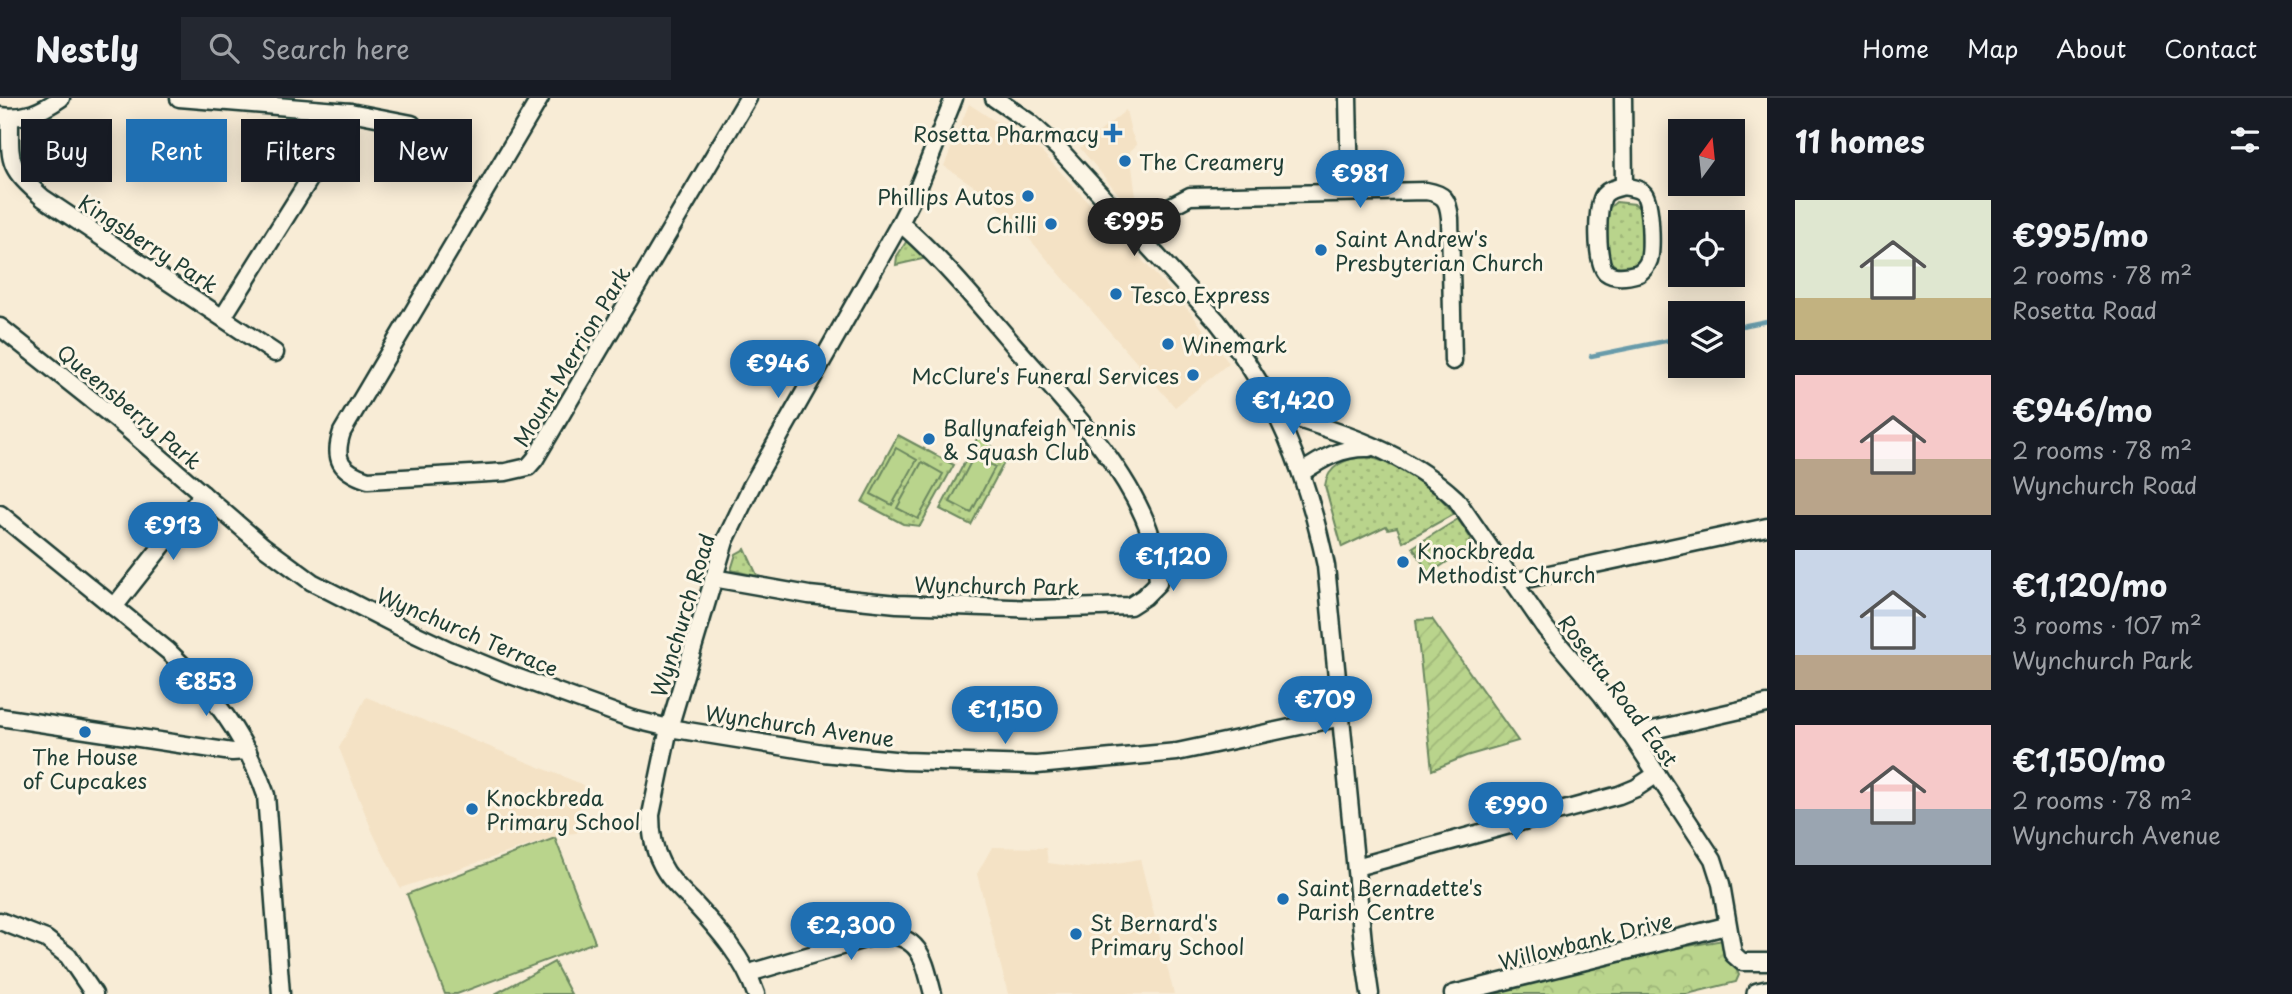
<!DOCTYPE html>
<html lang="en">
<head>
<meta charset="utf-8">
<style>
	body { margin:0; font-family:"Playpen Sans",sans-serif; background:#242831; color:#f1f3f6; height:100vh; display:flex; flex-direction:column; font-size:26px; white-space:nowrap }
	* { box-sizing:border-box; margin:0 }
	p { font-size:23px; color:#9ea1a6 }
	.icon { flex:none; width:38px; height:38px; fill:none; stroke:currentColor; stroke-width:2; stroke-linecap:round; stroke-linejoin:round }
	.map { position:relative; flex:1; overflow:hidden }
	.details { display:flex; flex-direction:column; background:#171b24; width:525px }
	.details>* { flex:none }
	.top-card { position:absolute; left:21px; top:21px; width:665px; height:63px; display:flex; gap:14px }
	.needle { width:46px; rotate:15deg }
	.buttons { position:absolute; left:1668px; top:21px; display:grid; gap:14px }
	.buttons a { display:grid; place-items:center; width:77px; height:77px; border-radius:0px; background:#171b24; box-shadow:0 4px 18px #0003; font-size:35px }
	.price { position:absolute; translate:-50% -60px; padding:0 16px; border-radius:24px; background:#1f6fb2; color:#fff; font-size:23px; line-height:46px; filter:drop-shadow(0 2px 4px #0008) }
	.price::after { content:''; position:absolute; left:50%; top:42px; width:21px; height:16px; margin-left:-10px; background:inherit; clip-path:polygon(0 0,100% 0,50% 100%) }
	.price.on { background:#222; color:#fff }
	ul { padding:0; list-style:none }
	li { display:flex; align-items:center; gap:21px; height:175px; padding:0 28px }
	li span { display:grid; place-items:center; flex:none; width:196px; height:140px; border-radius:0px; color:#555 }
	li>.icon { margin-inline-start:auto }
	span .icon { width:84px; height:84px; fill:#fffc; stroke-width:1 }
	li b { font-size:30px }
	h2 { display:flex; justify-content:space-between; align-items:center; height:84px; padding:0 28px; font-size:30px }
	.chip { padding:0 24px; border-radius:0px; background:#171b24; box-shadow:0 4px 18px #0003; font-size:24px; line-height:63px }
	.chip.on { background:#1f6fb2; color:#fff }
	header { display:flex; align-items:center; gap:42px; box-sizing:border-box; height:98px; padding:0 35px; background:#171b24; border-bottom:2px solid #363941 }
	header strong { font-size:33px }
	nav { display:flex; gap:38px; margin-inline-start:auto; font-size:24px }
	.search { width:490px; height:63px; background:#242831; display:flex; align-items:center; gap:18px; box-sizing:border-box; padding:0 24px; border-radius:0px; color:#9ea1a6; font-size:26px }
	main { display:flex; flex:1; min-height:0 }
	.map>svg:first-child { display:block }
	.built { fill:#f4e2c5 }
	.grass { fill:url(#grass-dots); stroke:#6c8860; stroke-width:2 }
	.forest { fill:url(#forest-crowns); stroke:#6c8860; stroke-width:2 }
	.garden { fill:url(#garden-furrows); stroke:#6c8860; stroke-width:2 }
	.pitch { fill:#b9d48c; stroke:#6c8860; stroke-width:2 }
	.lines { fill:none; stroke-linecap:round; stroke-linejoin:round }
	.stream { stroke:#679baa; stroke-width:4.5 }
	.minor-casing { stroke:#1f3d34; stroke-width:21 }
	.highway-casing { stroke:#1f3d34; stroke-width:26 }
	.minor { stroke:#fcf5e5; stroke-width:16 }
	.highway { stroke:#fcf5e5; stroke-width:21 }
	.poi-dot { fill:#1f6fb2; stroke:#fcf5e5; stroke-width:2.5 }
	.labels { text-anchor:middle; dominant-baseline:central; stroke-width:6; stroke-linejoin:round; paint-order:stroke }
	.poi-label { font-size:21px; fill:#1f3d34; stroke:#fcf5e5; text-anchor:start }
	.street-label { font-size:21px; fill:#1f3d34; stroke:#fcf5e5 }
</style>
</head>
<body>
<header>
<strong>Nestly</strong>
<div class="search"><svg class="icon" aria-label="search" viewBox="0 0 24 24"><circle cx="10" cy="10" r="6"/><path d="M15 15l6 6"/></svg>Search here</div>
<nav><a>Home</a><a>Map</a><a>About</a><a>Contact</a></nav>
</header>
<main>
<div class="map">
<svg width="1767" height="896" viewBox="0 0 1767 896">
	<defs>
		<pattern id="grass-dots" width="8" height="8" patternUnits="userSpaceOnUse" patternTransform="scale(1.75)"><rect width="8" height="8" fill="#b9d48c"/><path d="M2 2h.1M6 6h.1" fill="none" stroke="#9fb779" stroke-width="1.8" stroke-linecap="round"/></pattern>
		<pattern id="forest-crowns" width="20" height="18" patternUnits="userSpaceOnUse" patternTransform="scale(1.75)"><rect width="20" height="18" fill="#b9d48c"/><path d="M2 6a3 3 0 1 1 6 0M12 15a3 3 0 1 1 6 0" fill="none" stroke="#9fb779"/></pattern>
		<pattern id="garden-furrows" width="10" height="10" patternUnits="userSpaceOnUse" patternTransform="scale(1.75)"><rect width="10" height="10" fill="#b9d48c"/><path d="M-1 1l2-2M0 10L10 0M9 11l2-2" fill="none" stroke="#9fb779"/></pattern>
	</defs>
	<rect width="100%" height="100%" fill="#f8ecd6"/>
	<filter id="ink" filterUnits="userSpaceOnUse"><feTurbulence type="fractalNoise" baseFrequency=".0143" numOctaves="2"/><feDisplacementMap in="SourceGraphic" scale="14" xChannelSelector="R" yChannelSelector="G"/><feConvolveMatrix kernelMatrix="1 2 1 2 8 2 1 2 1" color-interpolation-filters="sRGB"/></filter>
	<g filter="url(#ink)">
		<g class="built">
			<polygon points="969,6 1042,54 1191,215 1229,265 1175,309 1014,123 980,92 944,68"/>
			<polygon points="1126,12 1131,34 1137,47 1130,53 1137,107 1132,112 1080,50"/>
			<polygon points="366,599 584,687 577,735 564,736 400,790 373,735 339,650"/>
			<polygon points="992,749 1046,750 1048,765 1087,770 1140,761 1174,896 1008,896 977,776"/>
		</g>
		<g class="grass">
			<polygon points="1616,104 1635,106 1641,112 1642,157 1638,166 1617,169 1608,162 1607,116 1608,111"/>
			<polygon points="908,141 927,160 896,167 897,158"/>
			<polygon points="980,335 1005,363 971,427 940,411"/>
			<polygon points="898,337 954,367 920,428 903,426 862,404"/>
			<path d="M1365 358C1401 367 1432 386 1454 416L1403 444 1397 429 1388 431 1386 428 1342 449 1325 388C1327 368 1347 360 1365 358Z"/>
			<polygon points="1458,421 1471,441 1469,449 1429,476 1413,449"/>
			<polygon points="745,451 757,477 756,478 731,472 736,456"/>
		</g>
		<polygon class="forest" points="1723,842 1739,877 1736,884 1687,896 1485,896 1659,853"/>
		<polygon class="garden" points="1432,521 1518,643 1466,658 1432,672 1416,522"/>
		<g class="pitch">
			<polygon points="896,350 917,362 892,407 871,396"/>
			<polygon points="974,358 995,369 971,415 950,404"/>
			<polygon points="922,364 943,376 918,421 897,410"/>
			<polygon points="555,740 595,844 457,896 445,896 407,796"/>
			<polygon points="554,864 571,896 495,896"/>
		</g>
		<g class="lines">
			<g class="stream">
				<polyline points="1732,230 1767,223"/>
				<polyline points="1591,258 1680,240"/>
			</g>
			<defs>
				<g id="minor">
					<polyline points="179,0 350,14 412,26"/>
					<path d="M540 0 342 334C333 361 340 373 368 382L506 374 528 369 535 361 748 0"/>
					<path d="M994 0 1029 24 1059 51 1217 223C1276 297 1307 375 1326 468L1364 854 1370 896"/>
					<polyline points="1348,0 1350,94"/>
					<polyline points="1623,0 1624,88"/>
					<path d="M0 18C25 21 41 14 61 0"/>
					<path d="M10 19C10 66 7 68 43 100L275 255"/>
					<path d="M1624 88C1631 90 1639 90 1644 96 1651 105 1652 151 1649 162 1647 168 1643 172 1639 175 1629 178 1615 181 1606 174 1596 165 1596 108 1604 97 1609 91 1616 90 1624 88Z"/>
					<path d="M1138 138 1171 108 1190 98 1426 93C1444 96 1448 101 1450 120L1453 263"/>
					<polyline points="223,219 331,47 350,14"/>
					<polyline points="0,229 117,322 263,448 312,484 396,527 449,552 505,575 632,621 669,630 823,655 904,663 1037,667 1177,654 1342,619"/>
					<path d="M1276 314C1341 334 1406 354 1456 401L1546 531 1602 597 1631 637 1713 761 1721 786 1733 856 1742 864H1767"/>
					<path d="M1301 375C1323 360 1342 349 1369 350"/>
					<path d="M0 416 168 553C212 594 246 639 266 697L281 896"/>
					<path d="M713 480 809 497 897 506 1037 511 1130 508 1144 499 1158 485C1157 469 1156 453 1151 438 1128 367 1060 300 1012 245 977 204 941 160 900 125"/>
					<polyline points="1512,484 1767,429"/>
					<polyline points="114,509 203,396"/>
					<polyline points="0,619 232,654 248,653"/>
					<polyline points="1631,637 1767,606"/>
					<polyline points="1356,769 1619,697 1636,690 1657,676"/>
					<polyline points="0,823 46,841 68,858 94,896"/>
					<path d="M749 877 756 873 882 836C922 838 924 863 933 896"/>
					<path d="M756 896C744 860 717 830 692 803 680 791 668 780 661 765 653 750 651 733 651 717L669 630 725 443 751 389 900 125 920 85 954 0"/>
					<polyline points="1453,896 1726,828"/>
				</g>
				<polyline id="highway" points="1758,896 1767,894"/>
			</defs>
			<use href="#minor" class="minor-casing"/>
			<use href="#highway" class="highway-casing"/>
			<use href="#minor" class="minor"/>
			<use href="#highway" class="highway"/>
		</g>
	</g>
	<g class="poi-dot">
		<path d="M1109.5 24.5h7v7h7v7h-7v7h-7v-7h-7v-7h7z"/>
		<circle cx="1125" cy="63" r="7"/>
		<circle cx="1028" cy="98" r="7"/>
		<circle cx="1051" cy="126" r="7"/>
		<circle cx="1321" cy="152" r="7"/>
		<circle cx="1116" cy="196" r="7"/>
		<circle cx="1168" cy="246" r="7"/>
		<circle cx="1193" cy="277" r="7"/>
		<circle cx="929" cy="341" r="7"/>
		<circle cx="1403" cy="464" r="7"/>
		<circle cx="85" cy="634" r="7"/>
		<circle cx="472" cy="711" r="7"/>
		<circle cx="1283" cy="801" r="7"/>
		<circle cx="1076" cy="836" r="7"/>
	</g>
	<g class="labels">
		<g class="poi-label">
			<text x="1099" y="35" text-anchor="end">Rosetta Pharmacy</text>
			<text x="1139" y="63">The Creamery</text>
			<text x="1014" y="98" text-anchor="end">Phillips Autos</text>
			<text x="1037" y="126" text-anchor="end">Chilli</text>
			<text x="1335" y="140">Saint Andrew's<tspan x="1335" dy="24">Presbyterian Church</tspan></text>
			<text x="1130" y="196">Tesco Express</text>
			<text x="1182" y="246">Winemark</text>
			<text x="1179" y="277" text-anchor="end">McClure's Funeral Services</text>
			<text x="943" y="329">Ballynafeigh Tennis<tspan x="943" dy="24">&amp; Squash Club</tspan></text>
			<text x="1417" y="452">Knockbreda<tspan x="1417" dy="24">Methodist Church</tspan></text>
			<text x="85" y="658" text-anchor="middle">The House<tspan x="85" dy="24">of Cupcakes</tspan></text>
			<text x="486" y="699">Knockbreda<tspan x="486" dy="24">Primary School</tspan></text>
			<text x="1297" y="789">Saint Bernadette's<tspan x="1297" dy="24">Parish Centre</tspan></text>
			<text x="1090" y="824">St Bernard's<tspan x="1090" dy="24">Primary School</tspan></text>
		</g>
		<g class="street-label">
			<text transform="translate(149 145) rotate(33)">Kingsberry Park</text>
			<text transform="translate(571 258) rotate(-59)">Mount Merrion Park</text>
			<text transform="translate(130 308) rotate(40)">Queensberry Park</text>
			<text transform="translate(997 487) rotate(1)">Wynchurch Park</text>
			<text transform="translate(682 517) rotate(-73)">Wynchurch Road</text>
			<text transform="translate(468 533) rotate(23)">Wynchurch Terrace</text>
			<text transform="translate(1619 592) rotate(53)">Rosetta Road East</text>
			<text transform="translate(800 627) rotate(8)">Wynchurch Avenue</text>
			<text transform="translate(1585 842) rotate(-14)">Willowbank Drive</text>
		</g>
	</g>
</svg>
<div class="buttons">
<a><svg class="needle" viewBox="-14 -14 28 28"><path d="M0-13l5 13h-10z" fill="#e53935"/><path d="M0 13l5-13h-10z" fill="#9ea1a6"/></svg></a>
<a><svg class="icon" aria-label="locate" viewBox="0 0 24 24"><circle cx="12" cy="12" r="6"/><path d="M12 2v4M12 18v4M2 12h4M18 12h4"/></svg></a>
<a><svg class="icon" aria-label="layers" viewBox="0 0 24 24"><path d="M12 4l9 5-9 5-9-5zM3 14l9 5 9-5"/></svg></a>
</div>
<b class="price" style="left:1360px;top:112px">€981</b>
<b class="price on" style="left:1134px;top:160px">€995</b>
<b class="price" style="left:778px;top:302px">€946</b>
<b class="price" style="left:1293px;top:339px">€1,420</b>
<b class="price" style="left:173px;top:464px">€913</b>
<b class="price" style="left:1173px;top:495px">€1,120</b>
<b class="price" style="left:206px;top:620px">€853</b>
<b class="price" style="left:1325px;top:638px">€709</b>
<b class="price" style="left:1005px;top:648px">€1,150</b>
<b class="price" style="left:1516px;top:744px">€990</b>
<b class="price" style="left:851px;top:864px">€2,300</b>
<div class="top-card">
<a class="chip">Buy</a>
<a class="chip on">Rent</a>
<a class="chip">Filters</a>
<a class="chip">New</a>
</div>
</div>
<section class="details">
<h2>11 homes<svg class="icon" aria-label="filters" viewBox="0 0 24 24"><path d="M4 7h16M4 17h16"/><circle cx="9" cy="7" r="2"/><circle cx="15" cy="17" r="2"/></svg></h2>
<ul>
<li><span style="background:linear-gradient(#dfe7d0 70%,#c2b280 0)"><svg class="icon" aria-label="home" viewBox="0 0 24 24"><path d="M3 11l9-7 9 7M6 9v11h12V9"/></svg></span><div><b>€995/mo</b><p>2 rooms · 78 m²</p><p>Rosetta Road</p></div></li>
<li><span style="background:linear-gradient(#f6c9c9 60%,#b9a48a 0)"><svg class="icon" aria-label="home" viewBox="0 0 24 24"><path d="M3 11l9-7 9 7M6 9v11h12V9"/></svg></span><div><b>€946/mo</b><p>2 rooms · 78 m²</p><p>Wynchurch Road</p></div></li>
<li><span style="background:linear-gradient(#c9d6e8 75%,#b9a48a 0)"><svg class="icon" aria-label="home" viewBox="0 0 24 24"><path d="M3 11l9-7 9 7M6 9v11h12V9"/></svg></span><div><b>€1,120/mo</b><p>3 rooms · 107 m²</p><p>Wynchurch Park</p></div></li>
<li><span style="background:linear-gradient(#f6c9c9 60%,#9aa5b1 0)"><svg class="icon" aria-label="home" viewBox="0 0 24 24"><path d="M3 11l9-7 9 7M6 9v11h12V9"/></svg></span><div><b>€1,150/mo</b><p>2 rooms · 78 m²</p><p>Wynchurch Avenue</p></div></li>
</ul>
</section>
</main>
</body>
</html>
